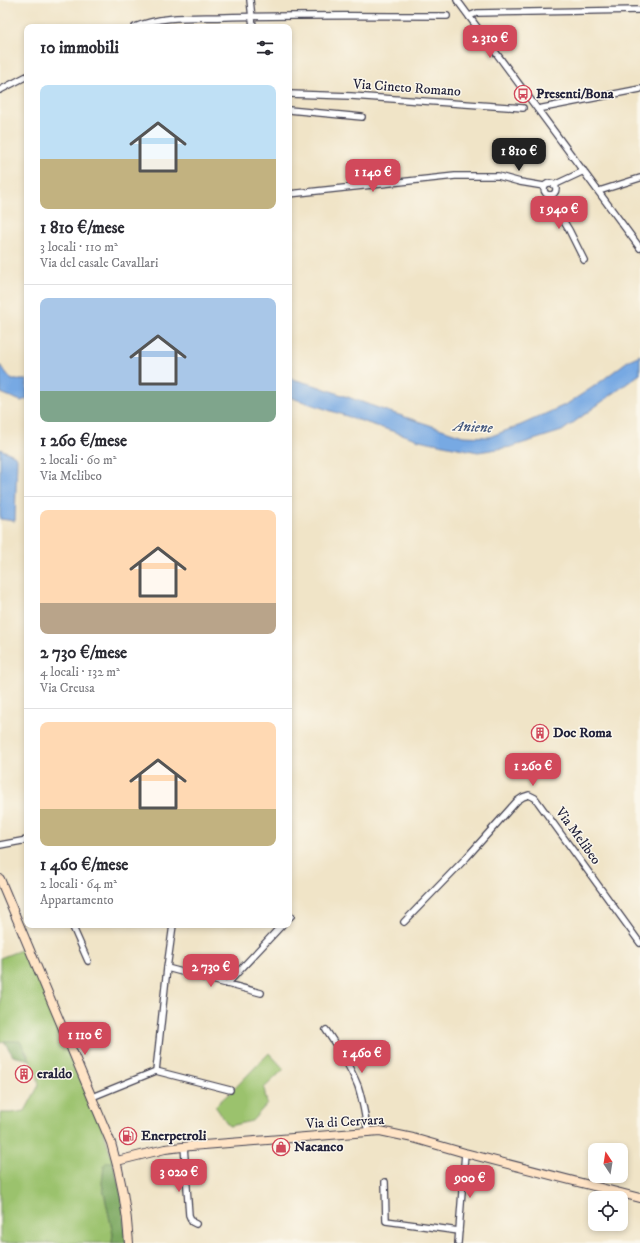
<!DOCTYPE html>
<html lang="it">
<head>
<meta charset="utf-8">
<style>
	body { margin:0; font-family:"IM FELL DW Pica",serif; background:#f7f7f7; color:#2b2b33; height:100vh; display:flex; flex-direction:column; font-size:15px; white-space:nowrap }
	* { box-sizing:border-box; margin:0 }
	p { font-size:13px; color:#7c7c81 }
	.icon { flex:none; width:22px; height:22px; fill:none; stroke:currentColor; stroke-width:2; stroke-linecap:round; stroke-linejoin:round }
	.map { position:relative; flex:1; overflow:hidden }
	.panel { position:absolute; left:24px; top:24px; width:268px; height:904px; display:flex; flex-direction:column; background:#fff; border-radius:8px; box-shadow:0 2px 6px #0003 }
	.panel>* { flex:none }
	.needle { width:26px; rotate:348deg }
	.controls { position:absolute; left:588px; top:1143px; display:grid; gap:8px }
	.controls a { display:grid; place-items:center; width:40px; height:40px; border-radius:8px; background:#fff; box-shadow:0 2px 6px #0003; font-size:20px }
	.price { position:absolute; translate:-50% -34px; padding:0 9px; border-radius:8px; background:#d1495b; color:#fff; font-size:13px; line-height:26px; filter:drop-shadow(0 1px 2px #0008) }
	.price::after { content:''; position:absolute; left:50%; top:24px; width:12px; height:9px; margin-left:-6px; background:inherit; clip-path:polygon(0 0,100% 0,50% 100%) }
	.price.active { background:#222; color:#fff }
	ul { padding:0; list-style:none }
	li { display:grid; align-content:center; gap:8px; height:212px; padding:0 16px }
	li+li { border-top:1px solid #e1e1e2 }
	li span { display:grid; place-items:center; height:124px; border-radius:8px; color:#555 }
	li>.icon { margin-inline-start:auto }
	span .icon { width:72px; height:72px; fill:#fffc; stroke-width:1 }
	li b { font-size:17px }
	h2 { display:flex; justify-content:space-between; align-items:center; height:48px; padding:0 16px; font-size:17px }
	.map>svg:first-child { display:block }
	.green { fill:#9bc26d; stroke:#5e7254 }
	.forest { fill:#7ca860; stroke:#4f654e }
	.water { fill:#77a9e3; stroke:#4c668f }
	.lines { fill:none; stroke-linecap:round; stroke-linejoin:round }
	.street-casing { stroke:#413f50; stroke-width:8 }
	.secondary-casing { stroke:#413f50; stroke-width:10 }
	.street { stroke:#fff; stroke-width:5.5 }
	.secondary { stroke:#ffe4c6; stroke-width:8 }
	.labels { text-anchor:middle; dominant-baseline:central; stroke-width:3; stroke-linejoin:round; paint-order:stroke }
	.street-label { font-size:14px; fill:#22223b; stroke:#fbf7ec }
	.poi-label { font-size:14px; font-weight:bold; fill:#22223b; stroke:#fbf7ec; text-anchor:start }
	.water-label { font-size:15px; font-style:italic; fill:#44587e; stroke:#fbf7ec }
</style>
</head>
<body>
<div class="map">
<svg width="640" height="1243" viewBox="0 0 640 1243">
	<rect width="100%" height="100%" fill="#fbf7ec"/>
	<filter id="ink" filterUnits="userSpaceOnUse"><feTurbulence type="fractalNoise" baseFrequency=".025" numOctaves="2"/><feDisplacementMap in="SourceGraphic" scale="8" xChannelSelector="R" yChannelSelector="G"/><feConvolveMatrix kernelMatrix="1 2 1 2 8 2 1 2 1" color-interpolation-filters="sRGB"/></filter>
	<filter id="wash" filterUnits="userSpaceOnUse"><feTurbulence type="fractalNoise" baseFrequency=".012" numOctaves="4" result="noise"/><feDisplacementMap in="SourceGraphic" scale="16" xChannelSelector="R" yChannelSelector="G"/><feGaussianBlur stdDeviation="0.9" result="paint"/><feColorMatrix in="noise" values="0 0 0 0 0 0 0 0 0 0 0 0 0 0 0 0 0 1.4 0 .05"/><feComposite in="paint" operator="in"/></filter>
	<g filter="url(#wash)">
		<rect width="100%" height="100%" fill="#f0e4c7"/>
		<g class="green">
			<polygon points="26,948 103,1129 113,1162 102,1183 113,1234 112,1243 0,1243 0,1113 12,1113 25,1111 39,1085 37,1074 26,1051 5,1041 0,1043 0,958"/>
			<polygon points="269,1053 284,1069 264,1088 267,1104 252,1121 229,1126 215,1106 235,1088"/>
		</g>
		<g class="forest">
			<polygon points="4,1041 20,1041 30,1060 13,1056"/>
			<polygon points="107,1162 113,1162 122,1197 126,1243 112,1243 113,1234 102,1183 104,1165"/>
		</g>
		<g class="water">
			<polygon points="640,355 640,374 562,431 511,447 478,452 419,440 289,397 289,378 317,386 384,410 463,436 489,437 521,425 567,404 596,385 629,360"/>
			<polygon points="0,365 12,380 27,380 27,399 21,401 1,393"/>
			<polygon points="0,449 14,455 17,458 15,521 0,519"/>
		</g>
	</g>
	<g filter="url(#ink)">
		<g class="lines">
			<defs>
				<g id="street">
					<polyline points="250,0 253,27"/>
					<polyline points="457,0 640,248"/>
					<polyline points="469,16 477,13 640,10"/>
					<path d="M135 27C163 15 195 18 225 17 299 15 373 16 447 16"/>
					<polyline points="0,90 27,76"/>
					<polyline points="289,94 351,96 523,108"/>
					<polyline points="538,109 640,89"/>
					<polyline points="289,110 362,117"/>
					<circle cx="550" cy="189" r="6"/>
					<polyline points="554,185 584,171"/>
					<polyline points="599,191 640,178"/>
					<polyline points="289,194 455,176 498,176 520,182 544,186"/>
					<polyline points="550,195 552,202 569,230 584,260"/>
					<polyline points="0,845 27,840"/>
					<polyline points="289,918 291,916"/>
					<polyline points="404,922 467,857 517,801 523,797 529,795 535,798 640,943"/>
					<polyline points="72,925 88,961"/>
					<polyline points="167,968 261,993"/>
					<polyline points="227,984 282,925"/>
					<path d="M326 1030C338 1048 350 1066 358 1086 363 1101 365 1117 368 1132"/>
					<polyline points="156,1071 167,968 173,925"/>
					<polyline points="92,1097 156,1071 230,1090"/>
					<polyline points="184,1146 189,1215 192,1222 196,1224"/>
					<polyline points="385,1182 386,1221 459,1231"/>
					<polyline points="458,1243 465,1153"/>
				</g>
				<g id="secondary">
					<path d="M0 879 111 1143C121 1176 127 1209 129 1243"/>
					<polyline points="117,1161 165,1149 191,1146 380,1131 413,1138 465,1153 640,1198"/>
				</g>
			</defs>
			<use href="#street" class="street-casing"/>
			<use href="#secondary" class="secondary-casing"/>
			<use href="#street" class="street"/>
			<use href="#secondary" class="secondary"/>
		</g>
	</g>
	<defs>
		<symbol id="bus-ring" viewBox="-11 -11 22 22"><circle r="9.5" fill="#fbf7ec" stroke="#d1495b" stroke-width="1.5"/><path d="M-5-6H5V4H4V6H2V4H-2V6H-4V4H-5ZM-3.5-4V0h7V-4ZM-3.5 1.2v1.5H-2V1.2ZM2 1.2v1.5H3.5V1.2Z" fill="#d1495b"/></symbol>
		<symbol id="building-ring" viewBox="-11 -11 22 22"><circle r="9.5" fill="#fbf7ec" stroke="#d1495b" stroke-width="1.5"/><path d="M-4-6H4V6H1V3H-1V6H-4ZM-2.5-4.3h1.7v1.8h-1.7ZM.8-4.3h1.7v1.8H.8ZM-2.5-1h1.7V.8h-1.7ZM.8-1h1.7V.8H.8Z" fill="#d1495b"/></symbol>
		<symbol id="fuel-ring" viewBox="-11 -11 22 22"><circle r="9.5" fill="#fbf7ec" stroke="#d1495b" stroke-width="1.5"/><path d="M-5.5-6h7V0h2V4h1.3V-2.5L3-4.5l.8-.8L6-3V5H2.5V1h-1V6h-7ZM-4.2-4.7v3.2H.2V-4.7Z" fill="#d1495b"/></symbol>
		<symbol id="shop-ring" viewBox="-11 -11 22 22"><circle r="9.5" fill="#fbf7ec" stroke="#d1495b" stroke-width="1.5"/><path d="M-5-2.5h2.3a2.7 3.5 0 0 1 5.4 0H5L5.5 6h-11ZM-1.5-2.5h3a1.5 2.3 0 0 0-3 0Z" fill="#d1495b"/></symbol>
	</defs>
	<g fill-rule="evenodd">
		<use href="#bus-ring" x="513" y="84" width="20" height="20"/>
		<use href="#building-ring" x="530" y="723" width="20" height="20"/>
		<use href="#building-ring" x="14" y="1064" width="20" height="20"/>
		<use href="#fuel-ring" x="118" y="1126" width="20" height="20"/>
		<use href="#shop-ring" x="271" y="1137" width="20" height="20"/>
	</g>
	<g class="labels">
		<g class="street-label">
			<text transform="translate(407 88) rotate(4)">Via Cineto Romano</text>
			<text transform="translate(578 836) rotate(54)">Via Melibeo</text>
			<text transform="translate(345 1122) rotate(-3)">Via di Cervara</text>
		</g>
		<g class="poi-label">
			<text x="536" y="94">Presenti/Bona</text>
			<text x="553" y="733">Doc Roma</text>
			<text x="37" y="1074">eraldo</text>
			<text x="141" y="1136">Enerpetroli</text>
			<text x="294" y="1147">Nacanco</text>
		</g>
		<g class="water-label">
			<text transform="translate(473 427) rotate(3)">Aniene</text>
		</g>
	</g>
</svg>
<div class="controls">
<a><svg class="needle" viewBox="-14 -14 28 28"><path d="M0-13l5 13h-10z" fill="#e53935"/><path d="M0 13l5-13h-10z" fill="#7c7c81"/></svg></a>
<a><svg class="icon" aria-label="locate" viewBox="0 0 24 24"><circle cx="12" cy="12" r="6"/><path d="M12 2v4M12 18v4M2 12h4M18 12h4"/></svg></a>
</div>
<b class="price" style="left:490px;top:59px">2 310 €</b>
<b class="price active" style="left:519px;top:172px">1 810 €</b>
<b class="price" style="left:373px;top:193px">1 140 €</b>
<b class="price" style="left:559px;top:230px">1 940 €</b>
<b class="price" style="left:533px;top:787px">1 260 €</b>
<b class="price" style="left:211px;top:988px">2 730 €</b>
<b class="price" style="left:85px;top:1056px">1 110 €</b>
<b class="price" style="left:362px;top:1074px">1 460 €</b>
<b class="price" style="left:179px;top:1193px">3 020 €</b>
<b class="price" style="left:470px;top:1199px">900 €</b>
<section class="panel">
<h2>10 immobili<svg class="icon" aria-label="filters" viewBox="0 0 24 24"><path d="M4 7h16M4 17h16"/><circle cx="9" cy="7" r="2"/><circle cx="15" cy="17" r="2"/></svg></h2>
<ul>
<li><span style="background:linear-gradient(#bfe0f5 60%,#c2b280 0)"><svg class="icon" aria-label="home" viewBox="0 0 24 24"><path d="M3 11l9-7 9 7M6 9v11h12V9"/></svg></span><div><b>1 810 €/mese</b><p>3 locali · 110 m²</p><p>Via del casale Cavallari</p></div></li>
<li><span style="background:linear-gradient(#a9c7e8 75%,#7fa58c 0)"><svg class="icon" aria-label="home" viewBox="0 0 24 24"><path d="M3 11l9-7 9 7M6 9v11h12V9"/></svg></span><div><b>1 260 €/mese</b><p>2 locali · 60 m²</p><p>Via Melibeo</p></div></li>
<li><span style="background:linear-gradient(#ffd9b3 75%,#b9a48a 0)"><svg class="icon" aria-label="home" viewBox="0 0 24 24"><path d="M3 11l9-7 9 7M6 9v11h12V9"/></svg></span><div><b>2 730 €/mese</b><p>4 locali · 132 m²</p><p>Via Creusa</p></div></li>
<li><span style="background:linear-gradient(#ffd9b3 70%,#c2b280 0)"><svg class="icon" aria-label="home" viewBox="0 0 24 24"><path d="M3 11l9-7 9 7M6 9v11h12V9"/></svg></span><div><b>1 460 €/mese</b><p>2 locali · 64 m²</p><p>Appartamento</p></div></li>
</ul>
</section>
</div>
</body>
</html>
